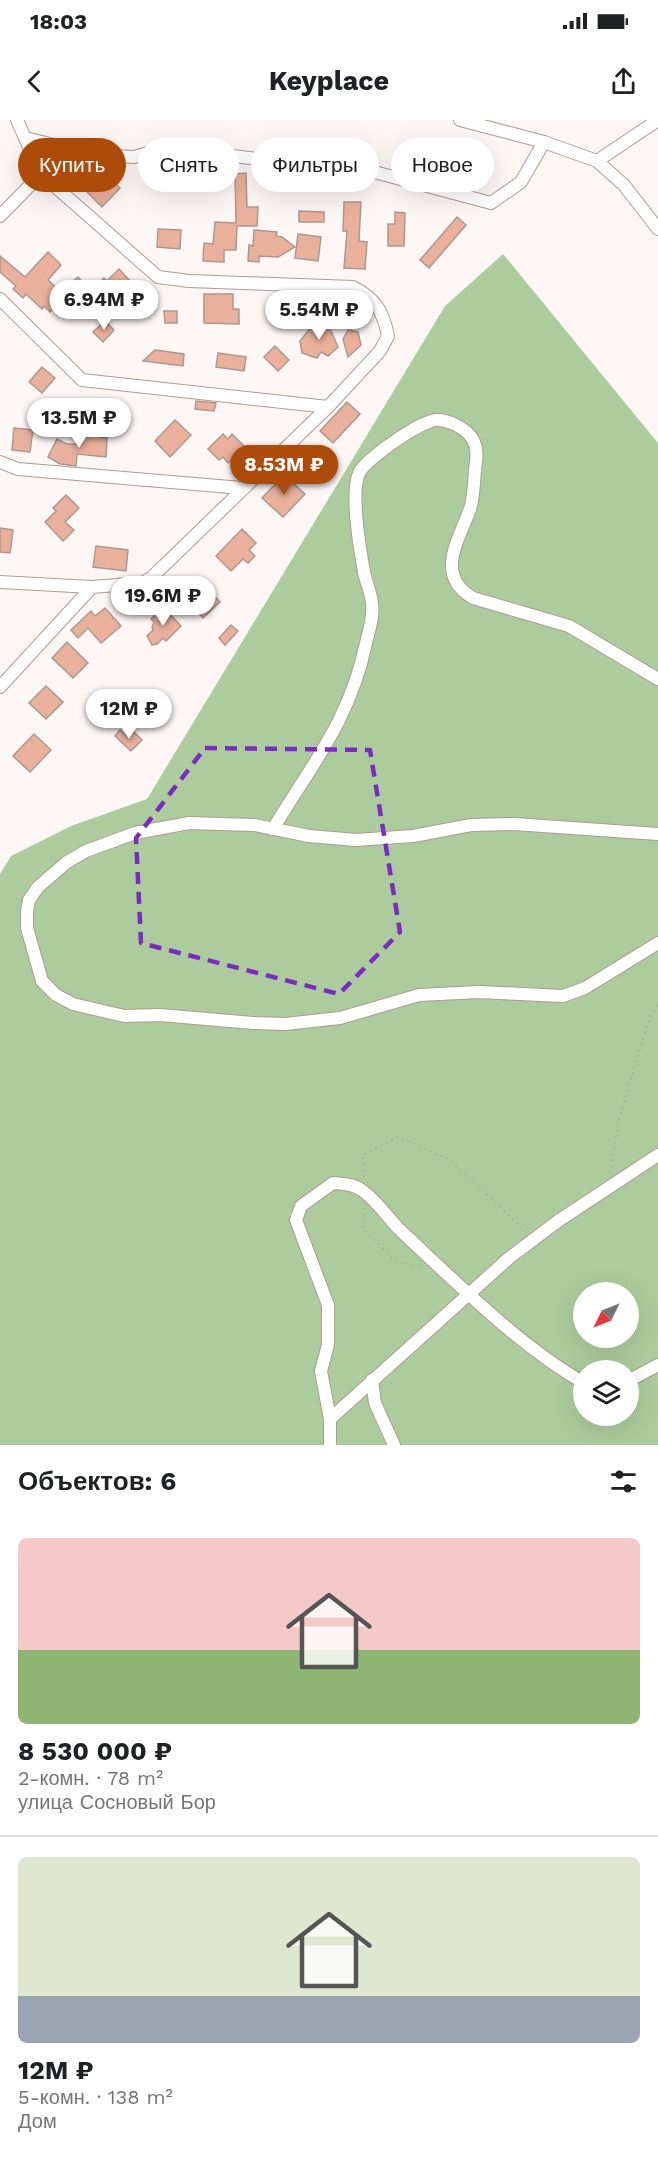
<!DOCTYPE html>
<html lang="ru">
<head>
<meta charset="utf-8">
<style>
	body { margin:0; font-family:"Work Sans",sans-serif; background:#f2f2f2; color:#202124; height:100vh; display:flex; flex-direction:column; font-size:22px; white-space:nowrap }
	* { box-sizing:border-box; margin:0 }
	p { font-size:20px; color:#757577 }
	.icon { flex:none; width:33px; height:33px; fill:none; stroke:currentColor; stroke-width:2; stroke-linecap:round; stroke-linejoin:round }
	.map { position:relative; height:1325px; overflow:hidden }
	.sheet { display:flex; flex-direction:column; background:#fff; flex:1 }
	.sheet>* { flex:none }
	.banner { position:absolute; left:18px; top:18px; width:622px; height:54px; display:flex; gap:12px }
	.needle { width:39px; rotate:227deg }
	.controls { position:absolute; left:573px; top:1162px; display:grid; gap:12px }
	.controls a { display:grid; place-items:center; width:66px; height:66px; border-radius:50%; background:#fff; box-shadow:0 6px 24px #0002; font-size:30px }
	.price { position:absolute; translate:-50% -51px; padding:0 14px; border-radius:21px; background:#fff; color:#222; font-size:20px; line-height:39px; filter:drop-shadow(0 2px 3px #0008) }
	.price::after { content:''; position:absolute; left:50%; top:36px; width:18px; height:14px; margin-left:-9px; background:inherit; clip-path:polygon(0 0,100% 0,50% 100%) }
	.price.active { background:#ad4b0a; color:#fff }
	ul { padding:0; list-style:none }
	li { display:grid; align-content:center; gap:12px; height:318px; padding:0 18px }
	li+li { border-top:2px solid #e0e0e0 }
	li span { display:grid; place-items:center; height:186px; border-radius:9px; color:#555 }
	li>.icon { margin-inline-start:auto }
	span .icon { width:108px; height:108px; fill:#fffc; stroke-width:1 }
	li b { font-size:26px }
	h2 { display:flex; justify-content:space-between; align-items:center; height:72px; padding:0 18px; font-size:26px }
	.tag { padding:0 21px; border-radius:27px; background:#fff; box-shadow:0 6px 24px #0002; font-size:21px; line-height:54px }
	.tag.active { background:#ad4b0a; color:#fff }
	.status { display:flex; justify-content:space-between; align-items:center; height:42px; padding:0 30px; background:#fff; direction:ltr }
	.status svg { height:16px; fill:currentColor }
	header { display:flex; justify-content:space-between; align-items:center; height:78px; padding:0 18px; background:#fff; font-size:27px; font-weight:700 }
	.map>svg:first-child { display:block }
	.forest { fill:#accc9d; fill-rule:evenodd }
	.building { fill:#e9b09c; stroke:#ae978f; stroke-width:1.5 }
	.lines { fill:none; stroke-linecap:round; stroke-linejoin:round }
	.minor-casing { stroke:#b19a92; stroke-width:14 }
	.path { stroke:#aba5a2; stroke-width:1.5; stroke-dasharray:1.5 4.5; stroke-linecap:butt }
	.minor { stroke:#fff; stroke-width:12 }
	.marked { fill:none; stroke:#7b2cbf; stroke-width:4.5; stroke-dasharray:12 8; stroke-linejoin:round }
</style>
</head>
<body>
<div class="status"><b>18:03</b><svg viewBox="0 0 49 12"><path d="M0 12V9h3v3zM5 12V6h3v6zM10 12V3h3v9zM15 12V0h3v12zM26 1h20v11H26zM47 4h2v5h-2z"/></svg></div>
<header><svg class="icon" aria-label="back" viewBox="0 0 24 24"><path d="M15 5l-7 7 7 7"/></svg>Keyplace<svg class="icon" aria-label="share" viewBox="0 0 24 24"><path d="M12 15V3M7 8l5-5 5 5M5 13v7h14v-7"/></svg></header>
<div class="map">
<svg width="658" height="1325" viewBox="0 0 658 1325">
	<rect width="100%" height="100%" fill="#fcf7f5"/>
	<path class="forest" d="M503 134 658 323V1325H0V754L11 736 71 706 147 679 445 186ZM584 1173H628V1218H584ZM584 1251H628V1296H584Z"/>
	<g class="building">
		<polygon points="146,43 171,44 171,54 161,54 161,61 145,60"/>
		<polygon points="102,51 120,68 102,87 84,69"/>
		<polygon points="246,53 247,87 258,87 257,106 237,106 236,130 224,130 224,142 203,141 204,123 213,124 215,102 236,103 235,54"/>
		<polygon points="344,82 361,82 359,121 367,122 365,149 344,148 347,111 343,111"/>
		<polygon points="299,91 324,92 324,102 299,102"/>
		<polygon points="395,92 405,93 404,126 388,126 388,104 395,104"/>
		<polygon points="457,97 466,105 429,148 420,140"/>
		<polygon points="158,109 181,110 180,129 157,127"/>
		<polygon points="254,110 277,112 276,116 282,117 295,127 278,137 259,136 259,142 248,141 249,125 253,126"/>
		<polygon points="298,114 321,117 318,141 295,138"/>
		<polygon points="48,132 61,145 48,160 65,176 50,192 44,186 42,189 26,174 23,178 13,169 16,166 0,152 0,136 25,157"/>
		<polygon points="119,149 131,162 124,168 129,173 110,191 97,178 102,174 95,167 104,158 107,161"/>
		<polygon points="78,157 85,165 73,176 65,168"/>
		<polygon points="204,174 233,174 233,189 239,189 239,204 204,203"/>
		<polygon points="164,191 177,191 177,203 165,203"/>
		<polygon points="105,201 114,210 103,222 93,212"/>
		<polygon points="316,201 328,204 338,227 328,236 321,232 317,238 302,233 300,221"/>
		<polygon points="348,210 358,212 361,225 348,237 343,219"/>
		<polygon points="275,226 289,240 278,251 264,237"/>
		<polygon points="155,230 184,234 183,246 143,241"/>
		<polygon points="218,233 246,237 244,251 216,247"/>
		<polygon points="42,247 55,258 42,273 29,262"/>
		<polygon points="196,281 216,283 214,291 195,289"/>
		<polygon points="347,282 360,294 333,323 320,311"/>
		<polygon points="175,300 191,315 170,337 155,321"/>
		<polygon points="14,308 33,310 30,332 12,330"/>
		<polygon points="88,311 100,312 99,317 107,318 106,337 77,334 76,346 60,344 48,337 57,319 67,324 79,324 79,316 88,317"/>
		<polygon points="223,314 228,319 232,314 245,327 228,343 223,337 219,340 208,329"/>
		<polygon points="284,355 305,374 283,397 262,378"/>
		<polygon points="66,375 79,388 65,402 74,410 63,421 45,402 56,391 53,388"/>
		<polygon points="0,408 13,410 10,433 0,432"/>
		<polygon points="242,409 256,423 249,430 255,436 248,443 243,439 231,451 216,436"/>
		<polygon points="96,426 128,430 126,451 93,447"/>
		<polygon points="184,463 194,473 203,464 220,482 203,498 176,470"/>
		<polygon points="163,487 181,506 166,521 163,518 157,524 152,525 147,516 153,510 152,507 154,502 151,499"/>
		<polygon points="105,488 121,506 101,523 88,508 78,518 71,510 91,491 95,496"/>
		<polygon points="231,505 238,511 225,525 219,518"/>
		<polygon points="67,522 88,543 73,558 52,538"/>
		<polygon points="46,566 63,582 46,599 29,583"/>
		<polygon points="120,610 128,618 134,612 142,620 131,631 115,616"/>
		<polygon points="34,614 51,630 30,652 13,636"/>
	</g>
	<g class="lines">
		<defs>
			<g id="minor">
				<polyline points="460,0 544,22 597,41 624,65 658,109"/>
				<polyline points="25,18 96,35 134,37 165,28 378,53 491,83 521,62 544,22"/>
				<polyline points="597,41 658,0"/>
				<polyline points="0,96 41,54 17,0"/>
				<polyline points="0,179 82,260 328,287"/>
				<polyline points="0,342 18,349 242,368"/>
				<polyline points="0,462 92,467"/>
				<path d="M0 567 92 467 142 463 151 458 328 287 380 231 388 216C383 191 376 179 353 167L189 161 158 157 41 54"/>
				<path d="M273 709C312 644 350 600 366 523 369 510 374 497 372 483 371 473 366 462 364 452 360 429 350 374 359 353 366 339 421 300 437 300 449 300 465 308 472 318 478 328 477 338 475 349 474 362 474 377 470 389 459 420 434 455 473 478L569 506 658 559"/>
				<polyline points="658,714 514,704 471,705 413,716 356,720 309,716 254,705 189,703 135,713 86,731 67,742 38,767 29,780 27,791 27,808 42,861 56,875 73,884 124,896 160,895 253,903 285,904 340,898 419,875 479,872 563,876 585,868 658,823"/>
				<polyline points="372,1260 375,1283 394,1325"/>
				<polyline points="628,1261 658,1245"/>
				<polyline points="330,1299 509,1138 558,1101 658,1035"/>
				<path d="M330 1325V1299L321 1251 328 1225V1185L296 1100 301 1086 333 1063C345 1064 354 1064 363 1071 378 1082 388 1098 401 1111 457 1163 518 1225 584 1263"/>
			</g>
		</defs>
		<use href="#minor" class="minor-casing"/>
		<g class="path">
			<polyline points="610,1053 619,1000 649,899 658,884"/>
			<polyline points="364,1057 363,1035 398,1017 450,1040 517,1103 530,1109"/>
			<polyline points="364,1088 363,1108 395,1141 423,1148"/>
		</g>
		<use href="#minor" class="minor"/>
	</g>
	<path class="marked" d="M205 628 370 630 400 812 339 874 141 823 136 718Z"/>
</svg>
<div class="controls">
<a><svg class="needle" viewBox="-14 -14 28 28"><path d="M0-13l5 13h-10z" fill="#e53935"/><path d="M0 13l5-13h-10z" fill="#757577"/></svg></a>
<a><svg class="icon" aria-label="layers" viewBox="0 0 24 24"><path d="M12 4l9 5-9 5-9-5zM3 14l9 5 9-5"/></svg></a>
</div>
<b class="price" style="left:104px;top:211px">6.94M ₽</b>
<b class="price" style="left:319px;top:221px">5.54M ₽</b>
<b class="price" style="left:79px;top:329px">13.5M ₽</b>
<b class="price active" style="left:284px;top:376px">8.53M ₽</b>
<b class="price" style="left:163px;top:507px">19.6M ₽</b>
<b class="price" style="left:129px;top:620px">12M ₽</b>
<div class="banner">
<a class="tag active">Купить</a>
<a class="tag">Снять</a>
<a class="tag">Фильтры</a>
<a class="tag">Новое</a>
</div>
</div>
<section class="sheet">
<h2>Объектов: 6<svg class="icon" aria-label="filters" viewBox="0 0 24 24"><path d="M4 7h16M4 17h16"/><circle cx="9" cy="7" r="2"/><circle cx="15" cy="17" r="2"/></svg></h2>
<ul>
<li><span style="background:linear-gradient(#f6c9c9 60%,#8fb573 0)"><svg class="icon" aria-label="home" viewBox="0 0 24 24"><path d="M3 11l9-7 9 7M6 9v11h12V9"/></svg></span><div><b>8 530 000 ₽</b><p>2-комн. · 78 m²</p><p>улица Сосновый Бор</p></div></li>
<li><span style="background:linear-gradient(#dfe7d0 75%,#9aa5b1 0)"><svg class="icon" aria-label="home" viewBox="0 0 24 24"><path d="M3 11l9-7 9 7M6 9v11h12V9"/></svg></span><div><b>12M ₽</b><p>5-комн. · 138 m²</p><p>Дом</p></div></li>
</ul>
</section>
</body>
</html>
